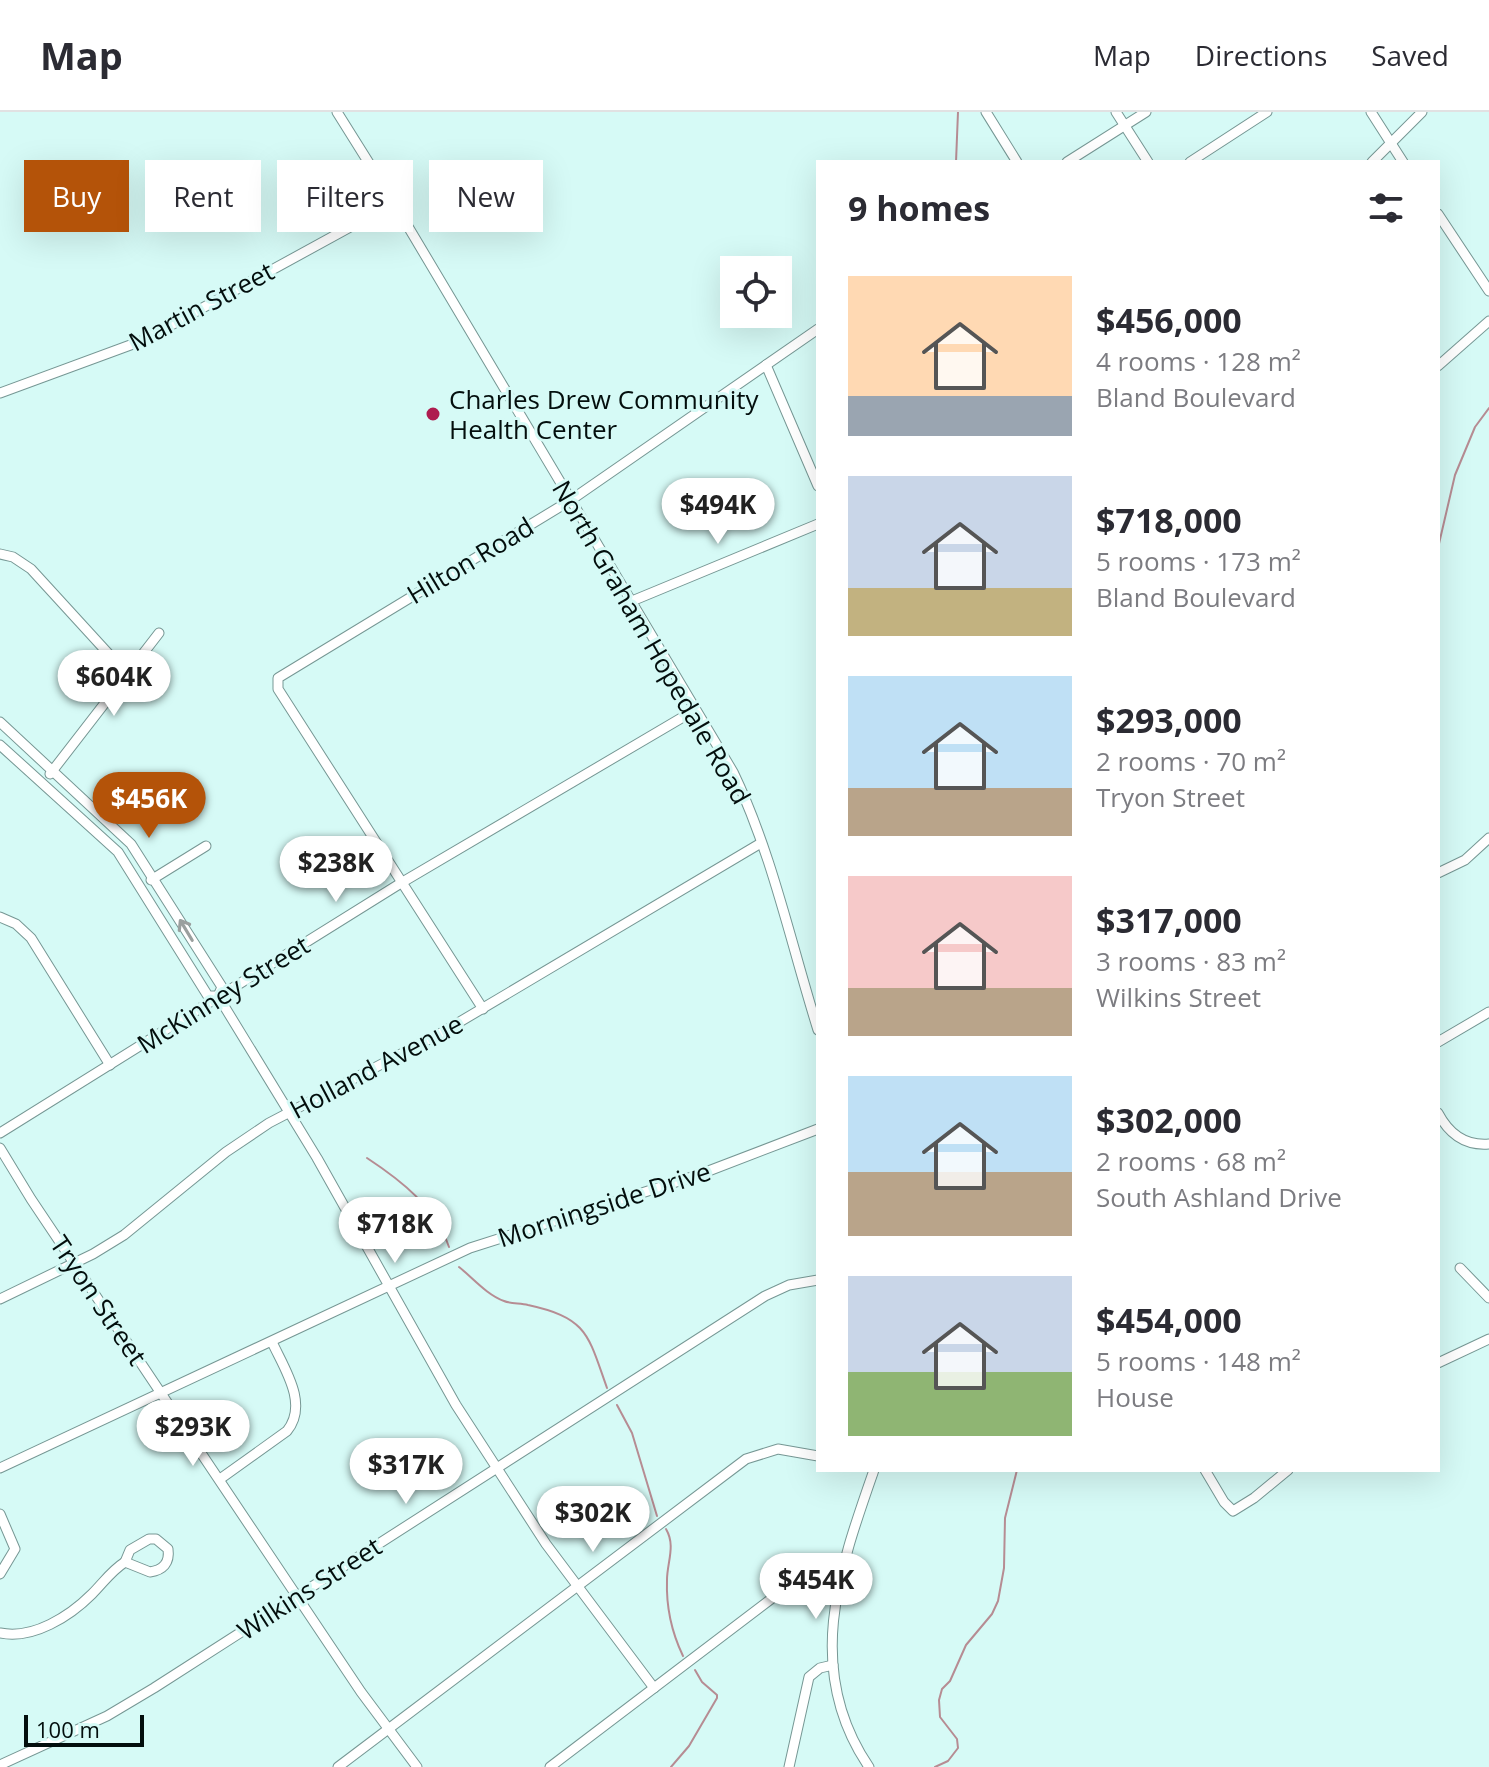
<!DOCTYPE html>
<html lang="en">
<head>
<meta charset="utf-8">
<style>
	body { margin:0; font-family:"Open Sans",sans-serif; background:#f2f2f3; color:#2b2b33; height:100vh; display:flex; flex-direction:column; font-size:30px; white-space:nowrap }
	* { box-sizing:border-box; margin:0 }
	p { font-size:26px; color:#7c7c81 }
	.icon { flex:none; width:44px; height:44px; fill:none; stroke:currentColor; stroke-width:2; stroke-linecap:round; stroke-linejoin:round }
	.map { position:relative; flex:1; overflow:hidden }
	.panel { position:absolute; left:816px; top:48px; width:624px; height:1312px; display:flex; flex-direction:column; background:#fff; border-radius:0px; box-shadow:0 8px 32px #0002 }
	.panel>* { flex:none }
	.hud { position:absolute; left:24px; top:48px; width:672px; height:72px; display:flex; gap:16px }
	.tools { position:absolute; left:720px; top:144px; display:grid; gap:16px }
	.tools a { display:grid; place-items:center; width:72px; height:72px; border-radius:0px; background:#fff; box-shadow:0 8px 32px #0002; font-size:40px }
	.scale { position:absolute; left:24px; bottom:20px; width:120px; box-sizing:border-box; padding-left:8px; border:4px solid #030e0d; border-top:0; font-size:22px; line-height:28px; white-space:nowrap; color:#030e0d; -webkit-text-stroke:6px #d6faf6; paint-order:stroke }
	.price { position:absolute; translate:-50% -68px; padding:0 18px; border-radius:28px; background:#fff; color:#222; font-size:26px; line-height:52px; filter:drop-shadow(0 2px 4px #0008) }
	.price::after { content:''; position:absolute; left:50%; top:48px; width:24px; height:18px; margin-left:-12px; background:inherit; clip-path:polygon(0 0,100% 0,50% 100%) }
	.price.active { background:#b45309; color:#fff }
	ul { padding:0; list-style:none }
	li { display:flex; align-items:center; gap:24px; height:200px; padding:0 32px }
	li span { display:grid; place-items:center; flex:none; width:224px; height:160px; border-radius:0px; color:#555 }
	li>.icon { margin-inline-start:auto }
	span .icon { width:96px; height:96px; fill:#fffc; stroke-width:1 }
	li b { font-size:34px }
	h2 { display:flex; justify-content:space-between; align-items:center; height:96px; padding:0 32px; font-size:34px }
	.tag { padding:0 28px; border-radius:0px; background:#fff; box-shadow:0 8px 32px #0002; font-size:28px; line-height:72px }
	.tag.active { background:#b45309; color:#fff }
	header { display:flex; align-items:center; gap:48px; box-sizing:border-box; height:112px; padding:0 40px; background:#fff; border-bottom:2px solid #e1e1e2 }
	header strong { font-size:38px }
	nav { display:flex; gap:44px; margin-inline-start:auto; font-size:28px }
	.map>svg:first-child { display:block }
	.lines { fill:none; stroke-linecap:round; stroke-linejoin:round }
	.stream { stroke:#b68c93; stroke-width:2 }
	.minor-casing { stroke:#769794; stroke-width:11 }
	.minor { stroke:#fff; stroke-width:9 }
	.oneway { stroke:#9a9f9e }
	.poi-dot { fill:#ae1c4f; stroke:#d6faf6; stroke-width:3 }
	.labels { text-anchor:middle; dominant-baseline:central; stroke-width:6; stroke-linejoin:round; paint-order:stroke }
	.street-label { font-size:26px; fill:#030e0d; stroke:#d6faf6 }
	.poi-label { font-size:26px; fill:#030e0d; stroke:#d6faf6; text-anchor:start }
</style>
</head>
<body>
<header>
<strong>Map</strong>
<nav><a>Map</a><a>Directions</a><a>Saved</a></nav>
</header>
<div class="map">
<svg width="1489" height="1655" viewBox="0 0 1489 1655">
	<rect width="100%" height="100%" fill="#d6faf6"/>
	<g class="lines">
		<g class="stream">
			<polyline points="956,50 958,0"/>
			<polyline points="1438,436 1455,363 1475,315 1489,296"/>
			<path d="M367 1046C402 1069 435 1095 449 1135"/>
			<path d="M459 1155C473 1166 487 1183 504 1189 511 1192 520 1191 528 1193 588 1206 588 1223 607 1276"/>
			<polyline points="617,1293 632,1321 657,1404"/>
			<path d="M666 1417C676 1434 667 1450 667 1468 666 1496 671 1519 683 1544"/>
			<polyline points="671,1655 689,1634 717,1586 717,1583 702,1570 695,1558"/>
			<polyline points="935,1655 948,1649 958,1636 957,1627 940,1605 939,1588 942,1577 950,1569 966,1533 992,1502 998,1489 1004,1456 1005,1406 1017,1358"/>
		</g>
		<defs>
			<g id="minor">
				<path d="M337 0 394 91 733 660C772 741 791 832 818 918"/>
				<polyline points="986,0 1017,50"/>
				<polyline points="1116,0 1148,50"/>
				<polyline points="1371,0 1403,50"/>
				<polyline points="1067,50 1146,0"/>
				<polyline points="1190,50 1267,0"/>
				<polyline points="1372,50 1422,0"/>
				<polyline points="1438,102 1489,179"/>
				<polyline points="766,253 818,374"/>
				<polyline points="1438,254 1489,209"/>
				<polyline points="0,281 144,228 394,91"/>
				<polyline points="0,442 13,445 31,457 127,562"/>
				<polyline points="632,489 818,412"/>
				<polyline points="0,610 131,732 222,875 218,884"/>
				<polyline points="0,633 118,740 208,884 218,884 317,1046 456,1293 546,1432 654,1576"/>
				<polyline points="50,662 159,521"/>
				<polyline points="1438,761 1465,748 1489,726"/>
				<polyline points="151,768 206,734"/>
				<polyline points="0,805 16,812 31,826 110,953"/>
				<polyline points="483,897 278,577 278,566 571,388 818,217"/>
				<polyline points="1438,930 1489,900"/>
				<path d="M1438 1001C1449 1022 1465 1034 1489 1032"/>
				<polyline points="0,1021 401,771 695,598"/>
				<polyline points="0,1036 31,1087 361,1580 417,1655"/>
				<polyline points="1460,1156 1489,1186"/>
				<polyline points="0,1187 93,1142 124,1123 226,1040 269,1011 441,921 761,731"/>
				<polyline points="1438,1251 1489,1227"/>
				<polyline points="0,1356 470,1136 698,1063 818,1017"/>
				<polyline points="1205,1358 1224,1390 1233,1399 1254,1386 1288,1358"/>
				<path d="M220 1367 287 1319C309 1292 284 1256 272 1230"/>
				<polyline points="0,1402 15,1437 0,1462"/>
				<path d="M149 1427H156L168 1437C170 1451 163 1458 150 1460L125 1450 130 1438Z"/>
				<path d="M0 1521C33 1528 70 1504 92 1482 104 1470 111 1459 125 1450"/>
				<polyline points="0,1653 107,1604 154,1576 765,1184 789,1173 818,1168"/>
				<polyline points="338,1655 746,1347 778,1337 818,1344"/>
				<polyline points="550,1655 775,1484 802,1475 836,1480"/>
				<polyline points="789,1655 809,1565 820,1556 833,1553"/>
				<path d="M869 1655C803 1558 839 1458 874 1358"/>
			</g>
		</defs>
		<use href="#minor" class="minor-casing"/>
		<use href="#minor" class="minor"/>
	</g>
	<defs><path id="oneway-shaft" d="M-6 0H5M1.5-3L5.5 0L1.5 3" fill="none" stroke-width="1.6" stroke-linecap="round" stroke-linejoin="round" transform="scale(2)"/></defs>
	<use class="oneway" href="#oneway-shaft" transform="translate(186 818) rotate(-121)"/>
	<circle class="poi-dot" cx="433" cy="302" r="8"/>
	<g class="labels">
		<g class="street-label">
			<text transform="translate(201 194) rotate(-28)">Martin Street</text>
			<text transform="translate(470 448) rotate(-31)">Hilton Road</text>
			<text transform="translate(652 530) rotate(60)">North Graham Hopedale Road</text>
			<text transform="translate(223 882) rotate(-32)">McKinney Street</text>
			<text transform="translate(376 954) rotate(-28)">Holland Avenue</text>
			<text transform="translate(604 1092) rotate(-18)">Morningside Drive</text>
			<text transform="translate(99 1188) rotate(56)">Tryon Street</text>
			<text transform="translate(309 1476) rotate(-33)">Wilkins Street</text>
		</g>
		<g class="poi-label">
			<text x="449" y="287">Charles Drew Community<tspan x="449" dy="30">Health Center</tspan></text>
		</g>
	</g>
</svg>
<div class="tools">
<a><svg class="icon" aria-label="locate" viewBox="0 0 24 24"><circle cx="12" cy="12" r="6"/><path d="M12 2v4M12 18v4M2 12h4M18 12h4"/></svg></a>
</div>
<div class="scale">100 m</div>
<b class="price" style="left:718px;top:434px">$494K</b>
<b class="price" style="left:114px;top:606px">$604K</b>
<b class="price active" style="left:149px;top:728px">$456K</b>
<b class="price" style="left:336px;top:792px">$238K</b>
<b class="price" style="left:395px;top:1153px">$718K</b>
<b class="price" style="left:193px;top:1356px">$293K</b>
<b class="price" style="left:406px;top:1394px">$317K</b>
<b class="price" style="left:593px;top:1442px">$302K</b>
<b class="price" style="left:816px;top:1509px">$454K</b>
<div class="hud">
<a class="tag active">Buy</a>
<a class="tag">Rent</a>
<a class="tag">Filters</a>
<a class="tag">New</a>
</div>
<section class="panel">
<h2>9 homes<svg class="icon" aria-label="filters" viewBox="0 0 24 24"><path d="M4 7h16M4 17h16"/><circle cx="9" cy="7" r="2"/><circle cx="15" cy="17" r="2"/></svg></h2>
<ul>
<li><span style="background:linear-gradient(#ffd9b3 75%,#9aa5b1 0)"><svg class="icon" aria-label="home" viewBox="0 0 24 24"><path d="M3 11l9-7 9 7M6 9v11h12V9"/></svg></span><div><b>$456,000</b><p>4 rooms · 128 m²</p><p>Bland Boulevard</p></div></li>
<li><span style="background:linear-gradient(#c9d6e8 70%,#c2b280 0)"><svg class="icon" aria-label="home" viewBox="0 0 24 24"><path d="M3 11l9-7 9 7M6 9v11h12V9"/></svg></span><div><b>$718,000</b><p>5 rooms · 173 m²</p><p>Bland Boulevard</p></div></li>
<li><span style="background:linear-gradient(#bfe0f5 70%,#b9a48a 0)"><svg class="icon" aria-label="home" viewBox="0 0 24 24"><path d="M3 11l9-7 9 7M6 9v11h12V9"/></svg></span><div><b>$293,000</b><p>2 rooms · 70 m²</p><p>Tryon Street</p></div></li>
<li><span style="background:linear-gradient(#f6c9c9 70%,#b9a48a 0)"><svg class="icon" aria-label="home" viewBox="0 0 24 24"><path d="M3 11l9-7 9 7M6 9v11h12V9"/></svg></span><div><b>$317,000</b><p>3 rooms · 83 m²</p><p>Wilkins Street</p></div></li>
<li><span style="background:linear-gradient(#bfe0f5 60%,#b9a48a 0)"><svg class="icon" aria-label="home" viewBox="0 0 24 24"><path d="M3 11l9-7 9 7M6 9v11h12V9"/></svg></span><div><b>$302,000</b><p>2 rooms · 68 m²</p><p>South Ashland Drive</p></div></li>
<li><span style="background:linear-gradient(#c9d6e8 60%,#8fb573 0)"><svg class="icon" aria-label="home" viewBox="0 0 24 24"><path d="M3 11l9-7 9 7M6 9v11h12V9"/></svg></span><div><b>$454,000</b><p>5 rooms · 148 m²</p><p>House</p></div></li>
</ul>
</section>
</div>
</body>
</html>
